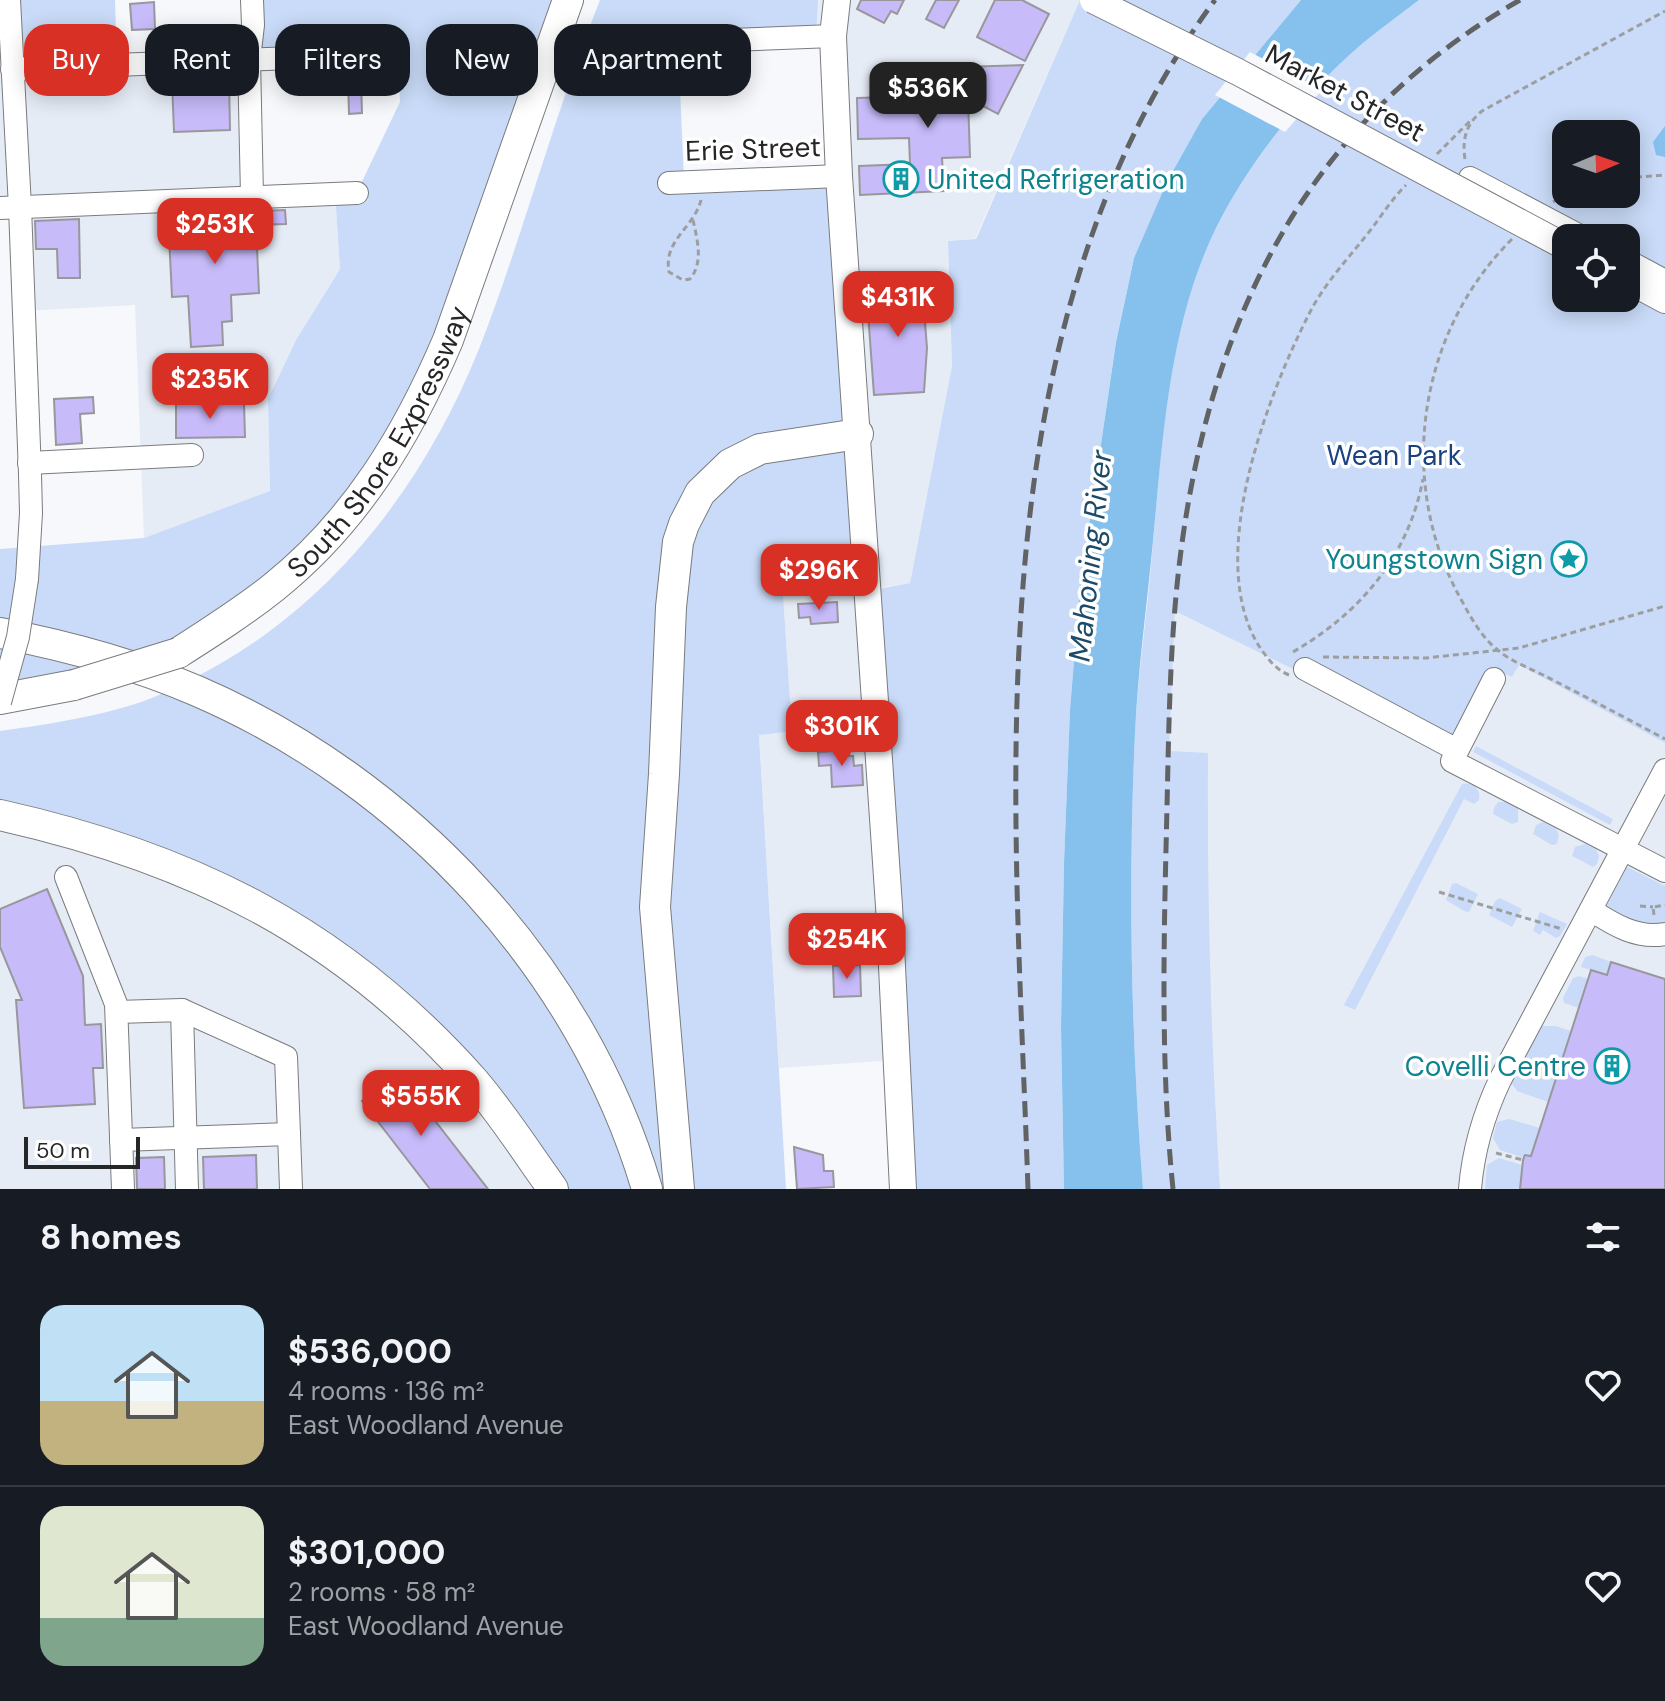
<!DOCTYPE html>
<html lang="en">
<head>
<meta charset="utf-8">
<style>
	body { margin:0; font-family:"DM Sans",sans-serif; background:#20242c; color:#f1f3f6; height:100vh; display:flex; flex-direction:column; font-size:30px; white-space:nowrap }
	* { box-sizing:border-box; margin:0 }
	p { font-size:26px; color:#9ea1a6 }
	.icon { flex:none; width:44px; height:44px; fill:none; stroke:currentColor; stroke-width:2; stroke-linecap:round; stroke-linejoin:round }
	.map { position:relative; height:1189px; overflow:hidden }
	.panel { display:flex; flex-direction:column; background:#171b24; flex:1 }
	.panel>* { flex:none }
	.hud { position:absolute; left:24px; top:24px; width:800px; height:72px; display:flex; gap:16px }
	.needle { width:52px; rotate:88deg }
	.controls { position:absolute; left:1552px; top:120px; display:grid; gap:16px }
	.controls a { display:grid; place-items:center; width:88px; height:88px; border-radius:16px; background:#171b24; box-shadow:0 4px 20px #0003; font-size:40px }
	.scale { position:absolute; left:24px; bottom:20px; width:116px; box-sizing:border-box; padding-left:8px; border:4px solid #252627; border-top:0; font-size:22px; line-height:28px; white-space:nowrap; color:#252627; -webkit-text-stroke:6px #fff; paint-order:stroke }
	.price { position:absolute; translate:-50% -68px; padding:0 18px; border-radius:16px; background:#d93025; color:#fff; font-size:26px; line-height:52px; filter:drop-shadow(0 2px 4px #0008) }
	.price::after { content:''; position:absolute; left:50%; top:48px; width:24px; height:18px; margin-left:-12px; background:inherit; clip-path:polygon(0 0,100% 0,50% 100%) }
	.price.active { background:#222; color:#fff }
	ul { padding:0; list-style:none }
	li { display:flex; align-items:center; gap:24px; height:200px; padding:0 40px }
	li+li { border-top:2px solid #363941 }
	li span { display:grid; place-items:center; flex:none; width:224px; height:160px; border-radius:24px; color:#555 }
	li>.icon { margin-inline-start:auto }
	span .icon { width:96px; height:96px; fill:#fffc; stroke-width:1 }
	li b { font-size:34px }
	h2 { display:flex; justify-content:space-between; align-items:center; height:96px; padding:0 40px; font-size:34px }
	.chip { padding:0 28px; border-radius:24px; background:#171b24; box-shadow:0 4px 20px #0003; font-size:28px; line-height:72px }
	.chip.active { background:#d93025; color:#fff }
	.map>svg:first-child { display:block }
	.built { fill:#e6ecf6 }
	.green { fill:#c9dbf8; fill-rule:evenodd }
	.water { fill:#85c1ec }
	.pier { fill:#f6f8fb }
	.building { fill:#c7bbfa; stroke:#98979b; stroke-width:2 }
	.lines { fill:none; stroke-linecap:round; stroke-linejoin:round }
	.minor-casing { stroke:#7a7b7e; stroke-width:24 }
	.major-casing { stroke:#7a7b7e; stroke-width:28 }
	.highway-casing { stroke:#7a7b7e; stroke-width:32 }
	.path { stroke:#9d9ea0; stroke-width:3; stroke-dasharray:6 4; stroke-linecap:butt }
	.minor { stroke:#fff; stroke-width:22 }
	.major { stroke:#fff; stroke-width:26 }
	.highway { stroke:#fff; stroke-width:30 }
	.rail { stroke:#616264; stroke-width:5; stroke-dasharray:16 8; stroke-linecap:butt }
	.minor-bridge-casing { stroke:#7a7b7e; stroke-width:24; stroke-linecap:butt }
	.major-bridge-casing { stroke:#7a7b7e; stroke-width:28; stroke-linecap:butt }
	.highway-bridge-casing { stroke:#7a7b7e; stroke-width:32; stroke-linecap:butt }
	.minor-bridge { stroke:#fff; stroke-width:22 }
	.major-bridge { stroke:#fff; stroke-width:26 }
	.highway-bridge { stroke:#fff; stroke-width:30 }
	.labels { text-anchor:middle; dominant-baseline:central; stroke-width:7; stroke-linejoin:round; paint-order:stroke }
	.street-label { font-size:28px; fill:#252627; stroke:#fff }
	.culture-label { font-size:28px; fill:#0d838f; stroke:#fff; text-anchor:end }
	.park-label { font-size:28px; fill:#1a4283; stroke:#fff }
	.water-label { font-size:30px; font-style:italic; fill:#1c4a68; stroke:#fff }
</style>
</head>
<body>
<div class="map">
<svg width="1665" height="1189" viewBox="0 0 1665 1189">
	<rect width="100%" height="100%" fill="#f6f8fb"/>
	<g class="built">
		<polygon points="0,0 12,68 249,59 252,196 335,193 340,269 296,340 268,399 270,492 144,538 135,305 24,311 20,208 0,208"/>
		<polygon points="688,0 1080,0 975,239 948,241 952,366 910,583 869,590 897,1060 779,1068 759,734 792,731 781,563 865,554 833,36"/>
		<polygon points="1175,610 1303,674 1505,658 1665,743 1665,1189 1173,1189 1167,791"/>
		<polygon points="0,815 152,858 395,1002 553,1189 0,1189"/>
	</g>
	<g class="green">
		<polygon points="9,0 115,0 117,64 12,69"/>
		<polygon points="252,0 568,0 472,279 374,482 178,653 0,699 0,549 144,538 270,491 268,399 296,340 340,269 335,193 357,192 400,102 398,55 249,59"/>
		<path d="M600 0H818L816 36 678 42 684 182 839 176 866 554 781 563 792 731 759 735 786 1189H553L497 1110 297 929 0 815V731C42 725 84 719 125 707 148 701 170 690 192 679 328 611 423 488 479 349 524 234 554 114 600 0Z"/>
		<polygon points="1080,0 1301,0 1202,119 1168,182 1134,258 1116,341 1080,587 1070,710 1064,863 1061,1027 1064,1189 903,1189 868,591 910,583 952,366 948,241 976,239"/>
		<path d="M1419 0H1665V743L1519 665 1512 677 1499 671 1457 750 1175 611 1169 751 1208 753C1207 899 1211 1044 1220 1189H1143C1131 1037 1128 885 1135 733 1138 673 1147 614 1152 554 1162 446 1167 327 1216 228 1251 158 1304 94 1363 43 1381 28 1401 14 1419 0ZM1566 134H1626V194H1566ZM1566 238H1626V298H1566Z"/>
		<polygon points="1476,746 1613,819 1610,825 1473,752"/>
		<path d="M1462 784C1474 782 1481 789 1479 800L1474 804 1464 799 1355 1010 1344 1005Z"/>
		<polygon points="1498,802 1506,802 1518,808 1518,822 1512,824 1493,814 1494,808"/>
		<polygon points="1543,822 1556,828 1559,836 1557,844 1552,845 1533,834 1536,825"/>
		<polygon points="1585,844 1596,849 1599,856 1597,864 1593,867 1572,856 1575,847"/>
		<polygon points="1627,867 1665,886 1665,926 1648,927 1605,909"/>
		<polygon points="1456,883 1478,894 1469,912 1464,911 1446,900 1452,884"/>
		<polygon points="1500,898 1522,909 1512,927 1489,915 1495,901"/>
		<polygon points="1540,912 1567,924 1560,936 1556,938 1543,930 1540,935 1533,931"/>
		<polygon points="1593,955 1611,962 1607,975 1581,967 1585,957"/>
		<polygon points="1579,976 1588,979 1579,1008 1564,1003 1563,998 1573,978"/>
		<polygon points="1541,1026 1556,1026 1571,1031 1548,1102 1517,1091 1512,1084"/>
		<polygon points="1509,1119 1540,1128 1531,1156 1525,1155 1524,1158 1500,1150 1493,1138 1497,1122"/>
		<polygon points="1499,1158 1522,1165 1520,1189 1485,1189 1487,1165"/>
	</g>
	<g class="water">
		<path d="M1301 0H1419C1401 14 1381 28 1363 43 1304 94 1251 158 1216 228 1169 324 1163 437 1153 541 1147 605 1138 669 1135 733 1128 885 1131 1037 1143 1189H1064L1061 1027 1064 863 1070 710 1080 587 1116 342 1134 258 1167 182 1202 119Z"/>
		<polygon points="1665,126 1665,157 1656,155 1653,142"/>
	</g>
	<polygon class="pier" points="1250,52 1322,90 1285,132 1215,95"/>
	<g class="building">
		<polygon points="861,0 904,0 897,14 891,11 884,23 857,9"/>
		<polygon points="936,0 959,0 944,28 926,19"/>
		<polygon points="995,0 1022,0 1049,14 1025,61 977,37"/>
		<polygon points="154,2 155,29 132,30 130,4"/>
		<polygon points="1023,65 998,114 968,98 970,157 942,158 944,191 860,195 859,166 910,164 909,138 858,139 857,98 962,95 962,67"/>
		<polygon points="229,79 230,130 174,132 172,81"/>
		<polygon points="348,80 361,80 362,113 349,114"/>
		<polygon points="285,210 286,224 256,225 259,293 231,295 232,321 222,322 223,345 191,347 188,296 172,297 168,215"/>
		<polygon points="79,219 80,278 58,278 57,249 36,249 35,221"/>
		<polygon points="922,284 927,348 924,392 874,395 867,299 872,299 871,287"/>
		<polygon points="93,397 94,413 80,414 82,443 56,445 54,399"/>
		<polygon points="244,403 245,437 176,438 176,404"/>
		<polygon points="837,602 838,622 811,624 810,617 799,618 798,604"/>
		<polygon points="848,750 849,756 853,756 854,766 862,765 863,785 832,787 831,765 819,766 818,752"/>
		<polygon points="47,889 83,976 85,1025 101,1024 103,1068 93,1068 95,1104 24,1108 16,1000 22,1000 0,947 0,909"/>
		<polygon points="1611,962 1665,979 1665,1189 1520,1189 1523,1160 1525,1155 1531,1156 1591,970 1607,975"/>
		<polygon points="860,965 861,996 834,997 833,966"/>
		<polygon points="398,1073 488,1189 430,1189 362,1101"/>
		<polygon points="794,1147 823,1155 824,1171 833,1171 834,1187 797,1189"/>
		<polygon points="256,1155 257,1189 204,1189 203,1157"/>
		<polygon points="164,1157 165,1189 137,1189 136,1158"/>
	</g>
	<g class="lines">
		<defs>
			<g id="minor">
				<polyline points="9,0 20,207 30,474 31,513 27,579"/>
				<polyline points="678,42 833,36"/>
				<polyline points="12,69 398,54"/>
				<polyline points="1470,178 1584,238"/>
				<polyline points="669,183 839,176"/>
				<polyline points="252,196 249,59 253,25 252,0"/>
				<polyline points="0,208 357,193"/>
				<polyline points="1626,260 1665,281"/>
				<polyline points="29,463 192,455"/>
				<polyline points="1305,669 1457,750"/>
				<polyline points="1494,679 1452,761 1665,871"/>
				<polyline points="66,877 116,1004 123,1189"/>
				<path d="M1591 910C1614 925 1637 939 1665 934"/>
				<polyline points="182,1010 286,1057 289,1134"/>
				<polyline points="117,1012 182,1010 187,1189"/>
				<polyline points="121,1140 289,1134 291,1189"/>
				<path d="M1470 1189C1473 1152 1484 1114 1500 1080L1665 770"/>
			</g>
			<g id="major">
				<polyline points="837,0 833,36 839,176 889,906 903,1189"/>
				<polyline points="1626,279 1665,300"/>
			</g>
			<g id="highway">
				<path d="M0 633C68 646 134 664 197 691 408 782 582 968 647 1189"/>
				<path id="s1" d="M178 653C211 632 244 611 274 587 356 521 407 436 448 340L568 0"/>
				<polyline points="0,699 74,685"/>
				<path d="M0 815C192 858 342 932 474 1081 503 1115 527 1153 553 1189"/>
				<polyline points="679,1189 655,907 664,774 671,607 678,542 684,524 700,493 730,464 760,449 858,434"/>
			</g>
		</defs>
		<use href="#minor" class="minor-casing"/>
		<use href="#major" class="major-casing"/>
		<use href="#highway" class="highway-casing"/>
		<g class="path">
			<polyline points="1437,154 1471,120"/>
			<path d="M1465 159C1462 139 1466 124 1482 111L1665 11"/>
			<polyline points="1626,178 1665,175"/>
			<polyline points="1553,202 1567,194"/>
			<path d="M693 220C697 239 704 262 690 279L683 280 669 272C663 240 694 228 701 200"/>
			<path d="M1512 239C1419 332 1397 477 1457 592 1468 612 1480 637 1499 651 1512 662 1532 669 1547 677 1586 697 1626 718 1665 739"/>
			<path d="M1293 652C1360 613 1408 557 1423 479"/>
			<polyline points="1323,657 1426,658 1519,648 1665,606"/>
			<path d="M1289 675C1276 670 1267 658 1259 646 1205 560 1266 399 1308 316 1322 287 1345 262 1365 237 1379 220 1390 201 1406 185"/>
			<polyline points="1439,892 1562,929"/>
			<polyline points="1640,906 1653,907"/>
			<polyline points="1654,915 1653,907 1665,905"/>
			<polyline points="1496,1153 1523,1160"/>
		</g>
		<use href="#minor" class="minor"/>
		<use href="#major" class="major"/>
		<use href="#highway" class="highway"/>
		<g class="rail">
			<path d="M1028 1189C1015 798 968 334 1215 0"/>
			<path d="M1173 1189C1160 1062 1164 934 1167 807 1169 719 1170 630 1182 543 1214 311 1311 119 1520 0"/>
		</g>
		<defs>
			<polyline id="minor-bridge" points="0,702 18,637 27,579"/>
			<polyline id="major-bridge" points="1093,0 1238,72 1566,247"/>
			<polyline id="highway-bridge" points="74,685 178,653"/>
		</defs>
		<use href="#minor-bridge" class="minor-bridge-casing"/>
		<use href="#major-bridge" class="major-bridge-casing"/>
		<use href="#highway-bridge" class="highway-bridge-casing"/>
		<use href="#minor-bridge" class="minor-bridge"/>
		<use href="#major-bridge" class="major-bridge"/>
		<use href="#highway-bridge" class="highway-bridge"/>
	</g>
	<defs>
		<symbol id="building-ring" viewBox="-11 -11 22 22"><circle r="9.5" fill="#fff" stroke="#0f9aa8" stroke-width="1.5"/><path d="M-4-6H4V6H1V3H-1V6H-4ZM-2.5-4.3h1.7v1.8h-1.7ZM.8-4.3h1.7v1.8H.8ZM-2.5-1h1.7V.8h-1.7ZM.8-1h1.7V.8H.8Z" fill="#0f9aa8"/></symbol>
		<symbol id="sight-ring" viewBox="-11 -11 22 22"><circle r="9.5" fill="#fff" stroke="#0f9aa8" stroke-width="1.5"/><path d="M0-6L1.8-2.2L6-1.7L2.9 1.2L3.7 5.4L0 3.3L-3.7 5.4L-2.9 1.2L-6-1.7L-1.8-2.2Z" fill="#0f9aa8"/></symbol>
	</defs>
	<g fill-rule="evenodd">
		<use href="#building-ring" x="881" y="159" width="40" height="40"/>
		<use href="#sight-ring" x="1549" y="539" width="40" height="40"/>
		<use href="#building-ring" x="1592" y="1046" width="40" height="40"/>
	</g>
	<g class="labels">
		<g class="street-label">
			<text transform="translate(1345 93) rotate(28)">Market Street</text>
			<text transform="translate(753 149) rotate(-2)">Erie Street</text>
			<text stroke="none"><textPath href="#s1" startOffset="298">South Shore Expressway</textPath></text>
		</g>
		<g class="culture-label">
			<text x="927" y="179" text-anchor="start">United Refrigeration</text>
			<text x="1543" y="559">Youngstown Sign</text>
			<text x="1586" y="1066">Covelli Centre</text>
		</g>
		<g class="park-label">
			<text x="1394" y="455">Wean Park</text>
		</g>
		<g class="water-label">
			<text transform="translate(1090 556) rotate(-84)">Mahoning River</text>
		</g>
	</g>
</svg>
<div class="controls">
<a><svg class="needle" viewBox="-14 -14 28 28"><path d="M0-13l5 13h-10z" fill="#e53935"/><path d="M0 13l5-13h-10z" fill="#9ea1a6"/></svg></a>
<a><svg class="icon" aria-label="locate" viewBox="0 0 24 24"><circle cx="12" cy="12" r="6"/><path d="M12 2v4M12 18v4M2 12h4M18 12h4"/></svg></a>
</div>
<div class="scale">50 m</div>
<b class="price active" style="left:928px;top:130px">$536K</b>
<b class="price" style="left:215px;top:266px">$253K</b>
<b class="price" style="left:898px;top:339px">$431K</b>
<b class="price" style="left:210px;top:421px">$235K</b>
<b class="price" style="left:819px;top:612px">$296K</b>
<b class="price" style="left:842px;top:768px">$301K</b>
<b class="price" style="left:847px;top:981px">$254K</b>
<b class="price" style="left:421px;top:1138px">$555K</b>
<div class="hud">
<a class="chip active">Buy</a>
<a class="chip">Rent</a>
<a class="chip">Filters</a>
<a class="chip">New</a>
<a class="chip">Apartment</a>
</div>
</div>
<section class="panel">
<h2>8 homes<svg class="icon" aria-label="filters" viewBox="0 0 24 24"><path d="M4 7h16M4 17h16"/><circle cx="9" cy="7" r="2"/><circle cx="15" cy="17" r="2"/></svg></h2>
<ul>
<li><span style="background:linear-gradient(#bfe0f5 60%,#c2b280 0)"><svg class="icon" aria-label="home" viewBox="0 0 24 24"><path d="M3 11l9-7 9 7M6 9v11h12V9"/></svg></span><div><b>$536,000</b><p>4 rooms · 136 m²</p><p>East Woodland Avenue</p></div><svg class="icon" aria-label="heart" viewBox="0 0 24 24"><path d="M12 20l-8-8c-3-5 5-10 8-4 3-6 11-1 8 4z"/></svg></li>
<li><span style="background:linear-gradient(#dfe7d0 70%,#7fa58c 0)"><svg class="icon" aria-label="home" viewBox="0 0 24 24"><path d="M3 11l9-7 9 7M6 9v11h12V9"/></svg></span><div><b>$301,000</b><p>2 rooms · 58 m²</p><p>East Woodland Avenue</p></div><svg class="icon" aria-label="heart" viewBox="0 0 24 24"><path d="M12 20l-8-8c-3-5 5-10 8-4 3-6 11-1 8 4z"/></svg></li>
</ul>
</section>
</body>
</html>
